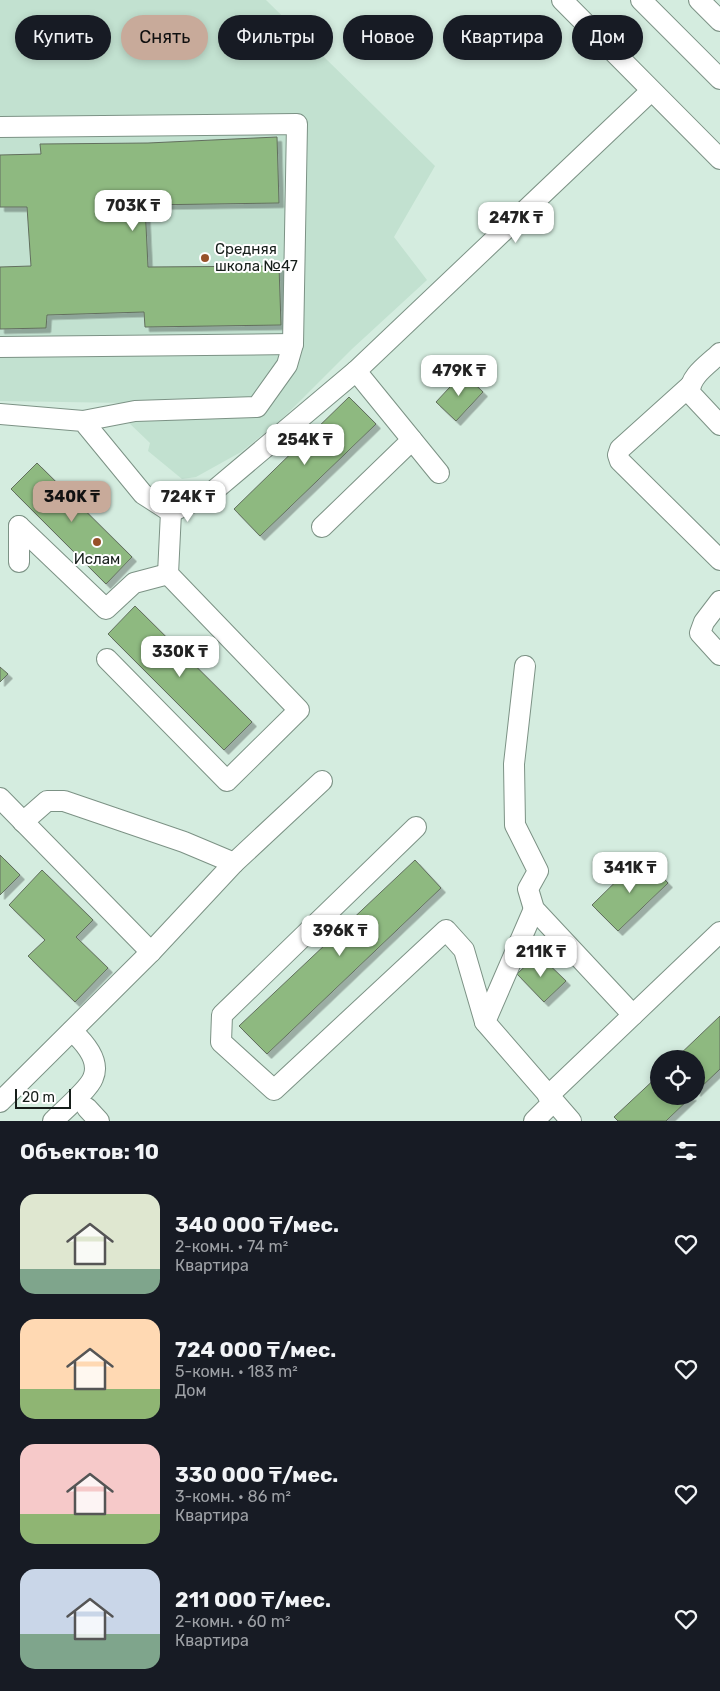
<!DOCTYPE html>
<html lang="ru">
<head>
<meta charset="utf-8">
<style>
	body { margin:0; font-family:Rubik,sans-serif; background:#20242c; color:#f1f3f6; height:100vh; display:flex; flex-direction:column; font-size:19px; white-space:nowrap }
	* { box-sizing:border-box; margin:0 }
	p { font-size:16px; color:#9ea1a6 }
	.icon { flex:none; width:28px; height:28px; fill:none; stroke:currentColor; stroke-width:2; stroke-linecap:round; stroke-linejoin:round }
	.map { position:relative; height:1121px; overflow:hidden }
	.side { display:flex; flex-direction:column; background:#171b24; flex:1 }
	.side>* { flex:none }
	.hud { position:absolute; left:15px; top:15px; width:690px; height:45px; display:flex; gap:10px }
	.buttons { position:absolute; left:650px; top:1050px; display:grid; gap:10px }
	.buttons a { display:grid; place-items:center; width:55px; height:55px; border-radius:50%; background:#171b24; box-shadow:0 2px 8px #0003; font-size:25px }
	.scale { position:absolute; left:15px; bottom:12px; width:56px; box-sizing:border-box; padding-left:5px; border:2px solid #161e1a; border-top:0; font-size:14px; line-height:18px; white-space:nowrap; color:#161e1a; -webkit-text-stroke:4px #fff; paint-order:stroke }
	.price { position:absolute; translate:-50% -42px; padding:0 11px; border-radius:10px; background:#fff; color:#222; font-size:16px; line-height:32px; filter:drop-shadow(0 1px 2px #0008) }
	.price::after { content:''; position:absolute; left:50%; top:30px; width:15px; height:11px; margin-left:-8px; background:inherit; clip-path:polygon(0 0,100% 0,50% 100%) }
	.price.current { background:#c8aa9a; color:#111 }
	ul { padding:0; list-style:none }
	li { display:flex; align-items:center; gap:15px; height:125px; padding:0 20px }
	li span { display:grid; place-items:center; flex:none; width:140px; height:100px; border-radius:15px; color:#555 }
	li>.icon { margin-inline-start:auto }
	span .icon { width:60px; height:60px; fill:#fffc; stroke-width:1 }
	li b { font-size:21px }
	h2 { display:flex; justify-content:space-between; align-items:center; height:60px; padding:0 20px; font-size:21px }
	.tag { padding:0 18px; border-radius:22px; background:#171b24; box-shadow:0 2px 8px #0003; font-size:18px; line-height:45px }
	.tag.current { background:#c8aa9a; color:#111 }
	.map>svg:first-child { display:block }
	.built { fill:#c2e1d0 }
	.building { fill:#8eb980; stroke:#626f5e; filter:url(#shadow) }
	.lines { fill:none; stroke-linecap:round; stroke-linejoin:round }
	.minor-casing { stroke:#7c9285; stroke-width:22 }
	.minor { stroke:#fff; stroke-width:20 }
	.poi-dot { fill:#975129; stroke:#fff; stroke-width:2 }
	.labels { text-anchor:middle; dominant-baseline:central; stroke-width:4; stroke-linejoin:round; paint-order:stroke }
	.poi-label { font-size:15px; fill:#161e1a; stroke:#fff; text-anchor:start }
</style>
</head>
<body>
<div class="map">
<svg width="720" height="1121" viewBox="0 0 720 1121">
	<defs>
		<filter id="shadow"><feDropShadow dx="4.5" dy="4.5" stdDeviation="0" flood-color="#0004"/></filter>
	</defs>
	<rect width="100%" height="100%" fill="#d4ecdf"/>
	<polygon class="built" points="0,0 266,0 435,166 394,237 427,280 352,349 281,420 241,452 196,477 182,479 148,451 150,443 127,421 126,403 0,401"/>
	<g class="building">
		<polygon points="277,137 279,203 145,205 148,267 279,266 281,325 145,327 144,312 47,315 46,328 0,329 0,267 31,266 27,207 0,207 0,155 41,154 40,144 148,143"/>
		<polygon points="463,373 483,392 456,421 436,402"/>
		<polygon points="349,397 376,424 260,536 234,509"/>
		<polygon points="37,463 132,557 106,584 11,489"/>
		<polygon points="135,606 252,722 224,750 108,634"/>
		<polygon points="0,667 8,674 0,682"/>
		<polygon points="0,855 20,875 0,895"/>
		<polygon points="642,856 668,883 618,931 592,905"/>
		<polygon points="415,860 441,888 267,1054 239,1026"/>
		<polygon points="42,870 93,920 76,937 108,968 75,1002 28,956 45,940 9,905"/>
		<polygon points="538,954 566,981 544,1002 517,974"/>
		<polygon points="720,1016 720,1069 696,1092 696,1059 675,1059"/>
		<polygon points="659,1075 659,1096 692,1096 666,1121 618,1121 614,1117"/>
	</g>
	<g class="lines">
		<defs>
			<g id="minor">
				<polyline points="562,0 720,159"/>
				<polyline points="641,0 720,79"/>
				<polyline points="699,0 720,21"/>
				<polyline points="0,127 297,124 293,344 287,365 257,407 135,411 83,421"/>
				<polyline points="0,347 293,344"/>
				<path d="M720 353C709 364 689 376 690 393L720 425"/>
				<polyline points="356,371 439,473"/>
				<polyline points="690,386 620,449 618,455 620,461 720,560"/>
				<polyline points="0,414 83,421 143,494 171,512 210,494 356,371 651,91"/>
				<polyline points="19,526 106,609 134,583 168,574"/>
				<polyline points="322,527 412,440"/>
				<polyline points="19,562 19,526"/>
				<polyline points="720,601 704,622 700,633 720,655"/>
				<polyline points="107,659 227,781 299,710 168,574 171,512"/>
				<polyline points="525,666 514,764 515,825 538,871 528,889 534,909 633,1015"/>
				<polyline points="0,798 151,952"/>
				<polyline points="23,822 47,801 64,801 184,842 234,863"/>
				<polyline points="416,827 222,1015 221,1042 274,1090 446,930 464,950 485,1022"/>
				<polyline points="534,909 485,1022 571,1121"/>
				<polyline points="548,1096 720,932"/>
				<polyline points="0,1102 151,952 234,863 322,781"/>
				<polyline points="87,1108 99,1121"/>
				<path d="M53 1121C62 1112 89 1089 93 1078 101 1060 84 1042 72 1031"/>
				<polyline points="534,1121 553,1102"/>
			</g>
		</defs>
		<use href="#minor" class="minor-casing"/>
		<use href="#minor" class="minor"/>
	</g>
	<g class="poi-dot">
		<circle cx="205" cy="258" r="5"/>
		<circle cx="97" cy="542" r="5"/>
	</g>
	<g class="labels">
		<g class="poi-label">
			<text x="215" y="249">Средняя<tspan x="215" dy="17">школа №47</tspan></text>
			<text x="97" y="559" text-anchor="middle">Ислам</text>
		</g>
	</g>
</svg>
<div class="buttons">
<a><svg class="icon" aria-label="locate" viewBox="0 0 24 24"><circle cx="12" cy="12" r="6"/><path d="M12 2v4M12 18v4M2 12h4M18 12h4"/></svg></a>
</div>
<div class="scale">20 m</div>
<b class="price" style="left:133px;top:232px">703K ₸</b>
<b class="price" style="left:516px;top:244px">247K ₸</b>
<b class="price" style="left:459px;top:397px">479K ₸</b>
<b class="price" style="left:305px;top:466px">254K ₸</b>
<b class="price current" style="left:72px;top:523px">340K ₸</b>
<b class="price" style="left:188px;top:523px">724K ₸</b>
<b class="price" style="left:180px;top:678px">330K ₸</b>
<b class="price" style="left:630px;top:894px">341K ₸</b>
<b class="price" style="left:340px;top:957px">396K ₸</b>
<b class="price" style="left:541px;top:978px">211K ₸</b>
<div class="hud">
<a class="tag">Купить</a>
<a class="tag current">Снять</a>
<a class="tag">Фильтры</a>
<a class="tag">Новое</a>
<a class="tag">Квартира</a>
<a class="tag">Дом</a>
</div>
</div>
<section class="side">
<h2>Объектов: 10<svg class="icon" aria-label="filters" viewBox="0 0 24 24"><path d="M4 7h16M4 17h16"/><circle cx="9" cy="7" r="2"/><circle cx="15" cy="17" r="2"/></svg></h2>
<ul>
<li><span style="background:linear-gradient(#dfe7d0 75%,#7fa58c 0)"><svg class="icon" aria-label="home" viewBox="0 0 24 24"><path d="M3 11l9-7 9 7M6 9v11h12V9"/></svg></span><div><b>340 000 ₸/мес.</b><p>2-комн. · 74 m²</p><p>Квартира</p></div><svg class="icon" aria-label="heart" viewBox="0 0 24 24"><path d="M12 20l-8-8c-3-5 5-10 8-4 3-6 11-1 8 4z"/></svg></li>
<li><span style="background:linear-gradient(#ffd9b3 70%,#8fb573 0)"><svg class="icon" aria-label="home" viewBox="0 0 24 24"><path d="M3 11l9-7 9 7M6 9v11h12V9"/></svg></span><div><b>724 000 ₸/мес.</b><p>5-комн. · 183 m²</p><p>Дом</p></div><svg class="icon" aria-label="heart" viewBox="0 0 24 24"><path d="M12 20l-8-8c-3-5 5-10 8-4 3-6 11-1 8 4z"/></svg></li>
<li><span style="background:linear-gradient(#f6c9c9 70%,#8fb573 0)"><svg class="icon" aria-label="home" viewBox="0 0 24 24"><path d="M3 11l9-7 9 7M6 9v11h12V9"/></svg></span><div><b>330 000 ₸/мес.</b><p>3-комн. · 86 m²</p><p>Квартира</p></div><svg class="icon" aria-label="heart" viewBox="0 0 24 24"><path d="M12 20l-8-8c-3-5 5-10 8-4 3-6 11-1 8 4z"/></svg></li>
<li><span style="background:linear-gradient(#c9d6e8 65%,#7fa58c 0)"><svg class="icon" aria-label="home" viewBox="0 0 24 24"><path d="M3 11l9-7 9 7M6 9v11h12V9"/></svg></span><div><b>211 000 ₸/мес.</b><p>2-комн. · 60 m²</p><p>Квартира</p></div><svg class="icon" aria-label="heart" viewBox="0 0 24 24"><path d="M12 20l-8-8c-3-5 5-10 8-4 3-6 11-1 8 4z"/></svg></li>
</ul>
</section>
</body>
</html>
